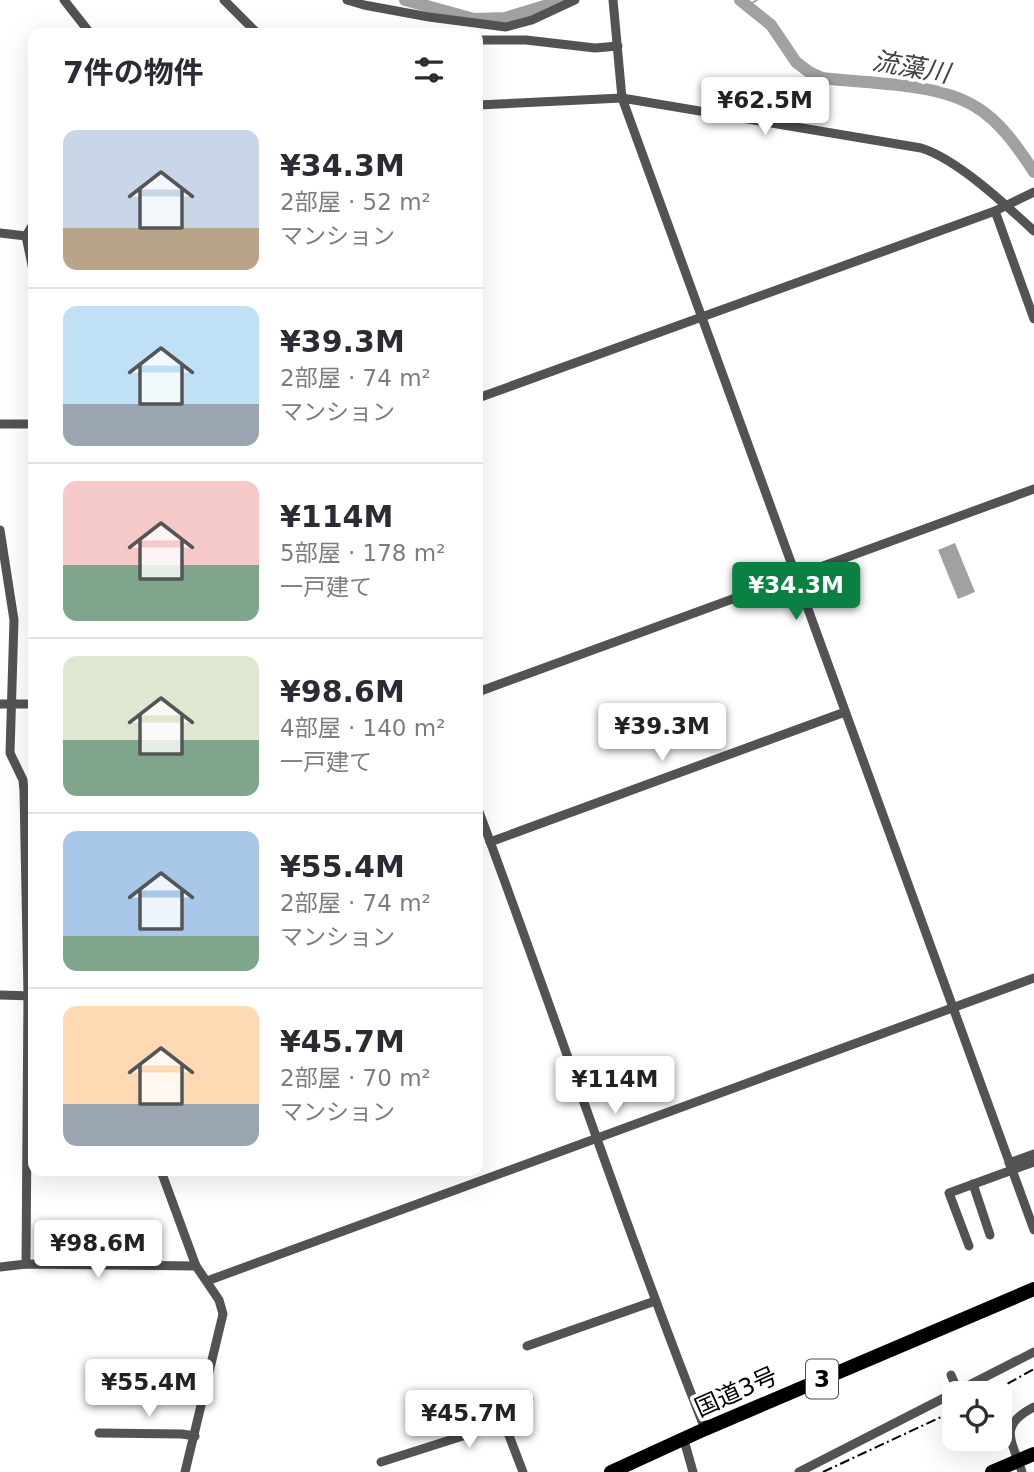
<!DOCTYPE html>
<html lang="ja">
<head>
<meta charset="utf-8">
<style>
	body { margin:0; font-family:"DejaVu Sans","Noto Sans JP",sans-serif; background:#f2f2f3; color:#2b2b33; height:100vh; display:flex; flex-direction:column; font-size:26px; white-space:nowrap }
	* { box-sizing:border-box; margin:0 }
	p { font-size:23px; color:#7c7c81 }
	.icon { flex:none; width:38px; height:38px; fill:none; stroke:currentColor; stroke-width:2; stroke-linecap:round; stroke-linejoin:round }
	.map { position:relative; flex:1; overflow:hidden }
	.details { position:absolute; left:28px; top:28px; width:455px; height:1148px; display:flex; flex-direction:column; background:#fff; border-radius:14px; box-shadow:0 7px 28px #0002 }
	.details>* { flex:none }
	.buttons { position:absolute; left:942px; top:1381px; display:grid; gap:14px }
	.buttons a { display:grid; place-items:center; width:70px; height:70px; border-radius:14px; background:#fff; box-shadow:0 7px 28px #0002; font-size:35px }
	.price { position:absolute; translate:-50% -60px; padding:0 16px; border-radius:7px; background:#fff; color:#222; font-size:23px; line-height:46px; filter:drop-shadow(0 2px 4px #0008) }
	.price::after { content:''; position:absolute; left:50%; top:42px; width:21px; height:16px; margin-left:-10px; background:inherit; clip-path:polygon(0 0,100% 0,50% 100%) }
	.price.selected { background:#0b8043; color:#fff }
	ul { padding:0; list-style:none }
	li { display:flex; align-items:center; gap:21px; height:175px; padding:0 35px }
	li+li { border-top:2px solid #e1e1e2 }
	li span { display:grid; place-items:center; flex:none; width:196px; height:140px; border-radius:14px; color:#555 }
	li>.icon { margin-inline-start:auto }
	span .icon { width:84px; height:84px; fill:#fffc; stroke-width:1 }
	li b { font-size:30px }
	h2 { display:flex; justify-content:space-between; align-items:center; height:84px; padding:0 35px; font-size:30px }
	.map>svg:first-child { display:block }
	.water { fill:#a1a1a1 }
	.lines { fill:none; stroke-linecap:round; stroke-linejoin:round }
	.stream { stroke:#a1a1a1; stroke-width:2 }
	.river { stroke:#a1a1a1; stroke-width:12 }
	.minor { stroke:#535353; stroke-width:9 }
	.highway { stroke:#000; stroke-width:14 }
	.rail { stroke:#000; stroke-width:2; stroke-dasharray:10 3.5 2 3.5; stroke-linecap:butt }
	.labels { text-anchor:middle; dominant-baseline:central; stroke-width:7; stroke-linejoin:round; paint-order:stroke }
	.shield { fill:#fff; stroke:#4c4c4c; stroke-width:2 }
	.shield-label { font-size:23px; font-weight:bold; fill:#000 }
	.street-label { font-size:24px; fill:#000; stroke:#fff }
	.water-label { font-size:26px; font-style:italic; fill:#424242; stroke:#fff }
</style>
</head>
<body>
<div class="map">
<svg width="1034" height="1472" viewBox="0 0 1034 1472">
	<rect width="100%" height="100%" fill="#fff"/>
	<polygon class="water" points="955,543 975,592 958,599 938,550"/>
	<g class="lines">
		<polyline class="stream" points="749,5 757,0"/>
		<g class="river">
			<polyline points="405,0 474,19 505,18 564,0"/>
			<path d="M740 0 771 25 796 62 809 72 822 78C869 84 936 82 976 107 1000 121 1019 149 1034 172"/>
		</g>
		<g class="minor">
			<polyline points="64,0 90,33"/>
			<polyline points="224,0 257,33"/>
			<polyline points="347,0 364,5 429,17 506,27 532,20 575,0"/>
			<polyline points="613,0 622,98 1034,1230"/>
			<polyline points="478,40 526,40 595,48 618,46"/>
			<path d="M478 105 622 98 921 148C957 159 1006 205 1034 231"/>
			<polyline points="995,211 1034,319"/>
			<polyline points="33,224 26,236 33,270"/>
			<polyline points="0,233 26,236"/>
			<polyline points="478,398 995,211 1034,192"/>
			<polyline points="0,424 33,424"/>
			<polyline points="0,530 14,620 10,753 23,780 24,791 28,995 26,1264"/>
			<polyline points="478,692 1034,489"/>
			<polyline points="0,704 33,704"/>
			<path d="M478 809C555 1015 624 1224 705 1429"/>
			<polyline points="490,842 845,712"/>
			<polyline points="0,995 33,996"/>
			<polyline points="1009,1163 1034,1154"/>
			<polyline points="161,1171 196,1266 219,1300 223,1314 185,1472"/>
			<polyline points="973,1184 990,1235"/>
			<polyline points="969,1246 949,1193 1034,1162"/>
			<polyline points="0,1267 26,1264 196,1266"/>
			<polyline points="207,1281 1034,978"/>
			<polyline points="527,1346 655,1301"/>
			<polyline points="951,1375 958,1391"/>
			<polyline points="505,1425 523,1472"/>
			<polyline points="99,1433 182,1434 195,1436"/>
			<polyline points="684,1440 693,1472"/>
			<path d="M381 1462 488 1428C513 1424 516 1418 529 1399"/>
			<polyline points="799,1472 1034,1352"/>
			<path d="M1022 1472C1012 1440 997 1426 1034 1407"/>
		</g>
		<g class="highway">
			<polyline points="611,1472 705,1429 1034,1289"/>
			<polyline points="992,1472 1034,1454"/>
		</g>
		<g class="rail">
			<polyline points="991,1393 1034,1369"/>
			<polyline points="823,1472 954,1411"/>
		</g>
	</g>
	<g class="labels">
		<rect class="shield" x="806" y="1359.5" width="32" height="39" rx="5"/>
		<g class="shield-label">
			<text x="822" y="1379">3</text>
		</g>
		<g class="street-label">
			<text transform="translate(736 1392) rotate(-24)">国道3号</text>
		</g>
		<g class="water-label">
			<text transform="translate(911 67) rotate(10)">流藻川</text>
		</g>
	</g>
</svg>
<div class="buttons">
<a><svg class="icon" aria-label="locate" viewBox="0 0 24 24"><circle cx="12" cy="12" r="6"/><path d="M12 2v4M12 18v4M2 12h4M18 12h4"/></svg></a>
</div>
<b class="price" style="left:765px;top:137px">¥62.5M</b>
<b class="price selected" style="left:796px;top:622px">¥34.3M</b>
<b class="price" style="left:662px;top:763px">¥39.3M</b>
<b class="price" style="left:615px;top:1116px">¥114M</b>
<b class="price" style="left:98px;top:1280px">¥98.6M</b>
<b class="price" style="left:149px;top:1419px">¥55.4M</b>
<b class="price" style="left:469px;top:1450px">¥45.7M</b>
<section class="details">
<h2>7件の物件<svg class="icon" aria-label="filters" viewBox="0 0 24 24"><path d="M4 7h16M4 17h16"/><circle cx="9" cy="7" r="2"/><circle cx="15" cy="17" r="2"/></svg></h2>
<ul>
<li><span style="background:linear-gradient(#c9d6e8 70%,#b9a48a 0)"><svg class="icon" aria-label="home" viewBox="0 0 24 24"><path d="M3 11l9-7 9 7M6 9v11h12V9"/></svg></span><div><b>¥34.3M</b><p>2部屋 · 52 m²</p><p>マンション</p></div></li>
<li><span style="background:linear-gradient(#bfe0f5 70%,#9aa5b1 0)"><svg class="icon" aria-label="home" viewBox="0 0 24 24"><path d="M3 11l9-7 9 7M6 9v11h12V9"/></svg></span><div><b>¥39.3M</b><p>2部屋 · 74 m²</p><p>マンション</p></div></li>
<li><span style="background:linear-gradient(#f6c9c9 60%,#7fa58c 0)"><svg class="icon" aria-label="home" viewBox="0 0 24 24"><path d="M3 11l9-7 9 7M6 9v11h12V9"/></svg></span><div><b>¥114M</b><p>5部屋 · 178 m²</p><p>一戸建て</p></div></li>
<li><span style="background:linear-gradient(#dfe7d0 60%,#7fa58c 0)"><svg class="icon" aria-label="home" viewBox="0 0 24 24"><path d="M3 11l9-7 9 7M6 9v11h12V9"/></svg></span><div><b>¥98.6M</b><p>4部屋 · 140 m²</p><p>一戸建て</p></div></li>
<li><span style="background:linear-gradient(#a9c7e8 75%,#7fa58c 0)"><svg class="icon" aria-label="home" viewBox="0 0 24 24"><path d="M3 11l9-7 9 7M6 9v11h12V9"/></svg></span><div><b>¥55.4M</b><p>2部屋 · 74 m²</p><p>マンション</p></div></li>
<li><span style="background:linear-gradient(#ffd9b3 70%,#9aa5b1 0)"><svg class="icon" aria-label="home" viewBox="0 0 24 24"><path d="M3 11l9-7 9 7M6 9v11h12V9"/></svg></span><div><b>¥45.7M</b><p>2部屋 · 70 m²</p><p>マンション</p></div></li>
</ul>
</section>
</div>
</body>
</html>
